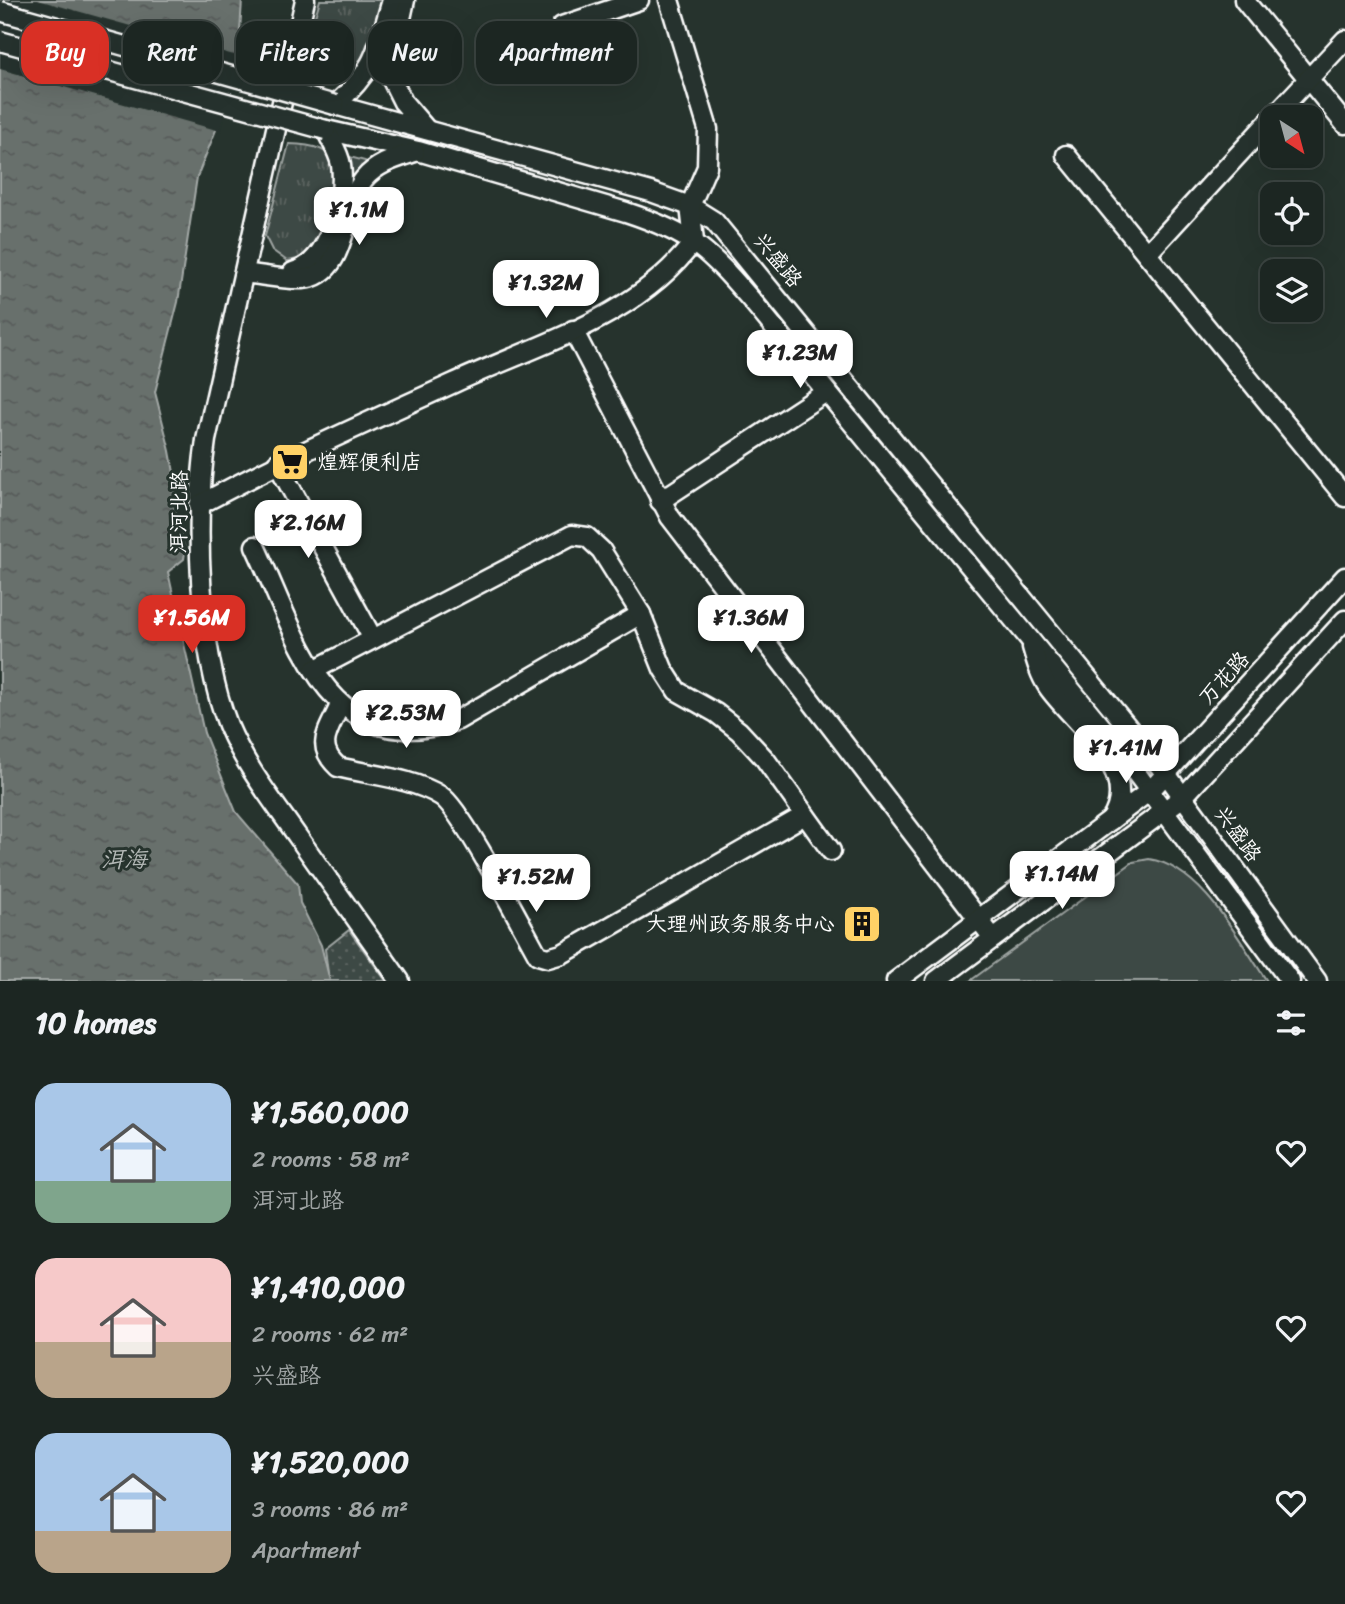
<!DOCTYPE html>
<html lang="en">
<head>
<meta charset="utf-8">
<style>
	body { margin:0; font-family:Sriracha,"LXGW WenKai TC",sans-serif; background:#29322f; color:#f1f3f6; height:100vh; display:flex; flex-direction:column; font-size:26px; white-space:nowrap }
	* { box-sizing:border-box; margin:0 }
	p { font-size:23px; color:#a0a5a5 }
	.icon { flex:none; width:38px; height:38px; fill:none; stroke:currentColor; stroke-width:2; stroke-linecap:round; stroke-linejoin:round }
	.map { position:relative; height:981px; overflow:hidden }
	.side { display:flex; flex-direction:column; background:#1c2622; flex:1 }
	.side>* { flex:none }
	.top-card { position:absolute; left:21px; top:21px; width:700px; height:63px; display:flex; gap:14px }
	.needle { width:46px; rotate:144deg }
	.tools { position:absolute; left:1260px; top:105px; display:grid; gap:14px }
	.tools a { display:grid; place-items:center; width:63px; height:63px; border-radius:14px; background:#1c2622; box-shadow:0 7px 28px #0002,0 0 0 2px #3a4340; font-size:35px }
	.price { position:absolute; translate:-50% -60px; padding:0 16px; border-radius:14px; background:#fff; color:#222; font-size:23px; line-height:46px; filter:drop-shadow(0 2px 4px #0008) }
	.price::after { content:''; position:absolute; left:50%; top:42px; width:21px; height:16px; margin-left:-10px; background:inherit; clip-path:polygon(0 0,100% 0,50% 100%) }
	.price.current { background:#d93025; color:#fff }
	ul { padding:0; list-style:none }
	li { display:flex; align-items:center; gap:21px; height:175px; padding:0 35px }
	li span { display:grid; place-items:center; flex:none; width:196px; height:140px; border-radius:21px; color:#555 }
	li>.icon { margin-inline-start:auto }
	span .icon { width:84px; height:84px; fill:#fffc; stroke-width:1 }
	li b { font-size:30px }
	h2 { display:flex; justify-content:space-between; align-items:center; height:84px; padding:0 35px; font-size:30px }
	.tag { padding:0 24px; border-radius:21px; background:#1c2622; box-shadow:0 7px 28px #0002,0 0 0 2px #3a4340; font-size:24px; line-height:63px }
	.tag.current { background:#d93025; color:#fff }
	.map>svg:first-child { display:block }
	.grass { fill:url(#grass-tufts); stroke:#9ea4a2; stroke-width:2 }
	.park { fill:url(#park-dots); stroke:#9ea4a2; stroke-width:2 }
	.pitch { fill:#3e4944; stroke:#9ea4a2; stroke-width:2 }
	.water { fill:url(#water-ripples); stroke:#a4a9a7; stroke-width:2 }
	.pier { fill:#26332d }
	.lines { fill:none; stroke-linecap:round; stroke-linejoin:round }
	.minor-casing { stroke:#fff; stroke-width:23 }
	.minor { stroke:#26332d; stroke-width:18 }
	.minor-bridge-casing { stroke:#fff; stroke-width:23; stroke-linecap:butt }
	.minor-bridge { stroke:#26332d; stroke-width:18 }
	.labels { text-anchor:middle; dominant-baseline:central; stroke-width:6; stroke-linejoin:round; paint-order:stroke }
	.street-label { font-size:21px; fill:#fff; stroke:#26332d }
	.poi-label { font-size:21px; fill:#fff; stroke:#26332d; text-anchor:start }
	.water-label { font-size:23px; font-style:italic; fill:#b3b8b6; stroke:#26332d }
</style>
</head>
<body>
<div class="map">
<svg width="1345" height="981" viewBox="0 0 1345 981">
	<defs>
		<pattern id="grass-tufts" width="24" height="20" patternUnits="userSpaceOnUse" patternTransform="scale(1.75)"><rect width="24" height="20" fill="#3e4944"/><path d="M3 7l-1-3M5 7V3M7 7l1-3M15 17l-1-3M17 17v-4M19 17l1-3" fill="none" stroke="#5b6460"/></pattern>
		<pattern id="park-dots" width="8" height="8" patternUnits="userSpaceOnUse" patternTransform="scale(1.75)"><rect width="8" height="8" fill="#3e4944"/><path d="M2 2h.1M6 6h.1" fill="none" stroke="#5b6460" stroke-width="1.8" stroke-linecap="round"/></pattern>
		<pattern id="water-ripples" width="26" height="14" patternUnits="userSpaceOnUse" patternTransform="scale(1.75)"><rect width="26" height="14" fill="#67706c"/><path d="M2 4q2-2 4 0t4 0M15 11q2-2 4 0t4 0" fill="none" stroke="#575a59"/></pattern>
	</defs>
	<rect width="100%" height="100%" fill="#26332d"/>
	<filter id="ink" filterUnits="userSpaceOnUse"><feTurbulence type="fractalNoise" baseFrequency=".0143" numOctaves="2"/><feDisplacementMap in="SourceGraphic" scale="14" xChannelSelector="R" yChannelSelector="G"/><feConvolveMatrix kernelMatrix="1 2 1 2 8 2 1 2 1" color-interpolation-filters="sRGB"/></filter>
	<g filter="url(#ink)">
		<g class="grass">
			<polygon points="320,0 384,0 368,54 341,80 300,66"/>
			<path d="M289 144C345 145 339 170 328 212 325 223 324 241 316 248 307 257 300 259 287 261L272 250 265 236Z"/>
			<polygon points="346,156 365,161 369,168 349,182"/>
		</g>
		<polygon class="park" points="349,930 386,981 329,981 325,949"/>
		<path class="pitch" d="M1149 859C1202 867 1239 941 1267 981H970L1133 862Z"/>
		<polygon class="water" points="0,0 242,0 239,48 216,130 197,177 178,302 155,392 170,451 177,489 175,509 185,552 184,559 168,572 204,733 236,812 298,884 300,903 321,945 330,981 0,981"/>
		<polygon class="pier" points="0,0 38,0 241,57 220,131 0,69"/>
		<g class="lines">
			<defs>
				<g id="minor">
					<path d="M305 0 206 440C194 521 198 649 228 725 245 766 273 801 298 837 332 885 366 933 400 981"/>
					<polyline points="405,0 389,74 403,102 427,130"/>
					<polyline points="1244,0 1345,124"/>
					<polyline points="562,26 639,0"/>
					<polyline points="335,105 651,192 690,206 714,221 1167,775 1317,981"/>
					<path d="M335 105C376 69 377 50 392 0"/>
					<polyline points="1273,117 1345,40"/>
					<path d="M326 130 418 151 626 212C693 234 708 250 753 302L1105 731 1290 981"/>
					<polyline points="1066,155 1345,497"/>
					<polyline points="1147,254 1272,118"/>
					<path d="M293 272C329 263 346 199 341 165 339 153 331 141 326 130"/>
					<path d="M244 273C263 275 284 280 303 279 349 275 342 206 364 179 377 163 397 158 415 152"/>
					<polyline points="573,330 670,517 993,938"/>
					<polyline points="277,463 373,639"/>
					<polyline points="660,501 826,392"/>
					<path d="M199 505C282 460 368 422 454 383 536 345 639 317 694 241L690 206 707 167 708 129 669 0"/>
					<path d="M255 546C299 639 327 764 458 720L641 614"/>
					<path d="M1032 647C1036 661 1040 675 1048 687 1073 723 1143 771 1111 820"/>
					<polyline points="314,670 572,535 587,537 601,550 641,614 663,669 677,691 716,713 739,731 765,759 831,851"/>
					<path d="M340 705C329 731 314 745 338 767 370 775 412 778 441 796 462 809 522 927 538 955L548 958 562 954 805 815"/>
					<polyline points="896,981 1151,790 1345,577"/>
					<polyline points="936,981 1183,797 1345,620"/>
				</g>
			</defs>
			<use href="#minor" class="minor-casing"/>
			<use href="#minor" class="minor"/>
			<defs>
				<g id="minor-bridge">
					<polyline points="0,11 335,105"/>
					<polyline points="0,41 326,130"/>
				</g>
			</defs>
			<use href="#minor-bridge" class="minor-bridge-casing"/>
			<use href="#minor-bridge" class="minor-bridge"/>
		</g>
	</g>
	<defs>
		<symbol id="supermarket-square" viewBox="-11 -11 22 22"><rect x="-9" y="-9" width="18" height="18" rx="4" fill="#ffd166" stroke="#26332d"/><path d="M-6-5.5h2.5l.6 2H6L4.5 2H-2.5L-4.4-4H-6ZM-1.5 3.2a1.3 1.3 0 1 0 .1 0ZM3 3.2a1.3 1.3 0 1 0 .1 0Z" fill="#111"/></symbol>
		<symbol id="building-square" viewBox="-11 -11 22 22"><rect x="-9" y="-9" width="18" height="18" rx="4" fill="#ffd166" stroke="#26332d"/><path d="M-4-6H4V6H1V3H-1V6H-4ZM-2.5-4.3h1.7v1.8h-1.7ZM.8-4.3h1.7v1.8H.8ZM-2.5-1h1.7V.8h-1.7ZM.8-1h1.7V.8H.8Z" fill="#111"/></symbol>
	</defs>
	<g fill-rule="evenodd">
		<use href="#supermarket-square" x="268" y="440" width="44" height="44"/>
		<use href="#building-square" x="840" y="902" width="44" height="44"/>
	</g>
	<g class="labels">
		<g class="street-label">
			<text transform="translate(778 260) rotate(51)">兴盛路</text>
			<text transform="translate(179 512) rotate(-89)">洱河北路</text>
			<text transform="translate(1224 678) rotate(-48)">万花路</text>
			<text transform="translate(1238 834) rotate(54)">兴盛路</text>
		</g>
		<g class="poi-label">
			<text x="317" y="462">煌辉便利店</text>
			<text x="835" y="924" text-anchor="end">大理州政务服务中心</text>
		</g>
		<g class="water-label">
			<text x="124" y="859">洱海</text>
		</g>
	</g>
</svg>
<div class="tools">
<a><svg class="needle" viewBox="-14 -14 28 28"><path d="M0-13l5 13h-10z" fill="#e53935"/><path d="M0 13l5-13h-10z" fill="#a0a5a5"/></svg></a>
<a><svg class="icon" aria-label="locate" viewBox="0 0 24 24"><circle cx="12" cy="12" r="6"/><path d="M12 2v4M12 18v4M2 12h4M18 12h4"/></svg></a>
<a><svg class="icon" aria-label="layers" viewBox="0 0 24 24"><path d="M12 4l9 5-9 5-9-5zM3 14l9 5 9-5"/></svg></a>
</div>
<b class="price" style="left:359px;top:247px">¥1.1M</b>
<b class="price" style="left:546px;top:320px">¥1.32M</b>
<b class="price" style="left:800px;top:390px">¥1.23M</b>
<b class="price" style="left:308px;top:560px">¥2.16M</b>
<b class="price current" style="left:192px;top:655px">¥1.56M</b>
<b class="price" style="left:751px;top:655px">¥1.36M</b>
<b class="price" style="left:406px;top:750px">¥2.53M</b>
<b class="price" style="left:1126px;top:785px">¥1.41M</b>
<b class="price" style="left:1062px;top:911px">¥1.14M</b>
<b class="price" style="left:536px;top:914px">¥1.52M</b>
<div class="top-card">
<a class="tag current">Buy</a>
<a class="tag">Rent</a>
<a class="tag">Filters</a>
<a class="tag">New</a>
<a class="tag">Apartment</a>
</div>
</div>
<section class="side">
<h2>10 homes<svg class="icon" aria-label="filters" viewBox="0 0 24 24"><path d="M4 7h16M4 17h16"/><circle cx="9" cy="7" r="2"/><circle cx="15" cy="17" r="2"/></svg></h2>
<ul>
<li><span style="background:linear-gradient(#a9c7e8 70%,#7fa58c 0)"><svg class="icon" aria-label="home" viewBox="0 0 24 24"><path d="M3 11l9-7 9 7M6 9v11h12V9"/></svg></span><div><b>¥1,560,000</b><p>2 rooms · 58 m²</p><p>洱河北路</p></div><svg class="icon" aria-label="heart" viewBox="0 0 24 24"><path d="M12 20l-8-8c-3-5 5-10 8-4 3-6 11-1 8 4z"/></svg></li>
<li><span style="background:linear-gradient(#f6c9c9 60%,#b9a48a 0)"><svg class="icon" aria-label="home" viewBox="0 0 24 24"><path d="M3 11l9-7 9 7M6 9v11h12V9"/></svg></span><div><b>¥1,410,000</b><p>2 rooms · 62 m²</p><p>兴盛路</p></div><svg class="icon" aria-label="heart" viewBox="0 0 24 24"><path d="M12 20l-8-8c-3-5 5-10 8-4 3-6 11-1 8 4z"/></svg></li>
<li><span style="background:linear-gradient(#a9c7e8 70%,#b9a48a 0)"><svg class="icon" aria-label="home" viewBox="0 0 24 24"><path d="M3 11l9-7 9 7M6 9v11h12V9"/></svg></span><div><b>¥1,520,000</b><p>3 rooms · 86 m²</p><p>Apartment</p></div><svg class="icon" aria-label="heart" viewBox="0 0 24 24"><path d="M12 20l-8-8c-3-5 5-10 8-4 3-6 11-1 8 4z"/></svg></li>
</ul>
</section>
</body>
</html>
